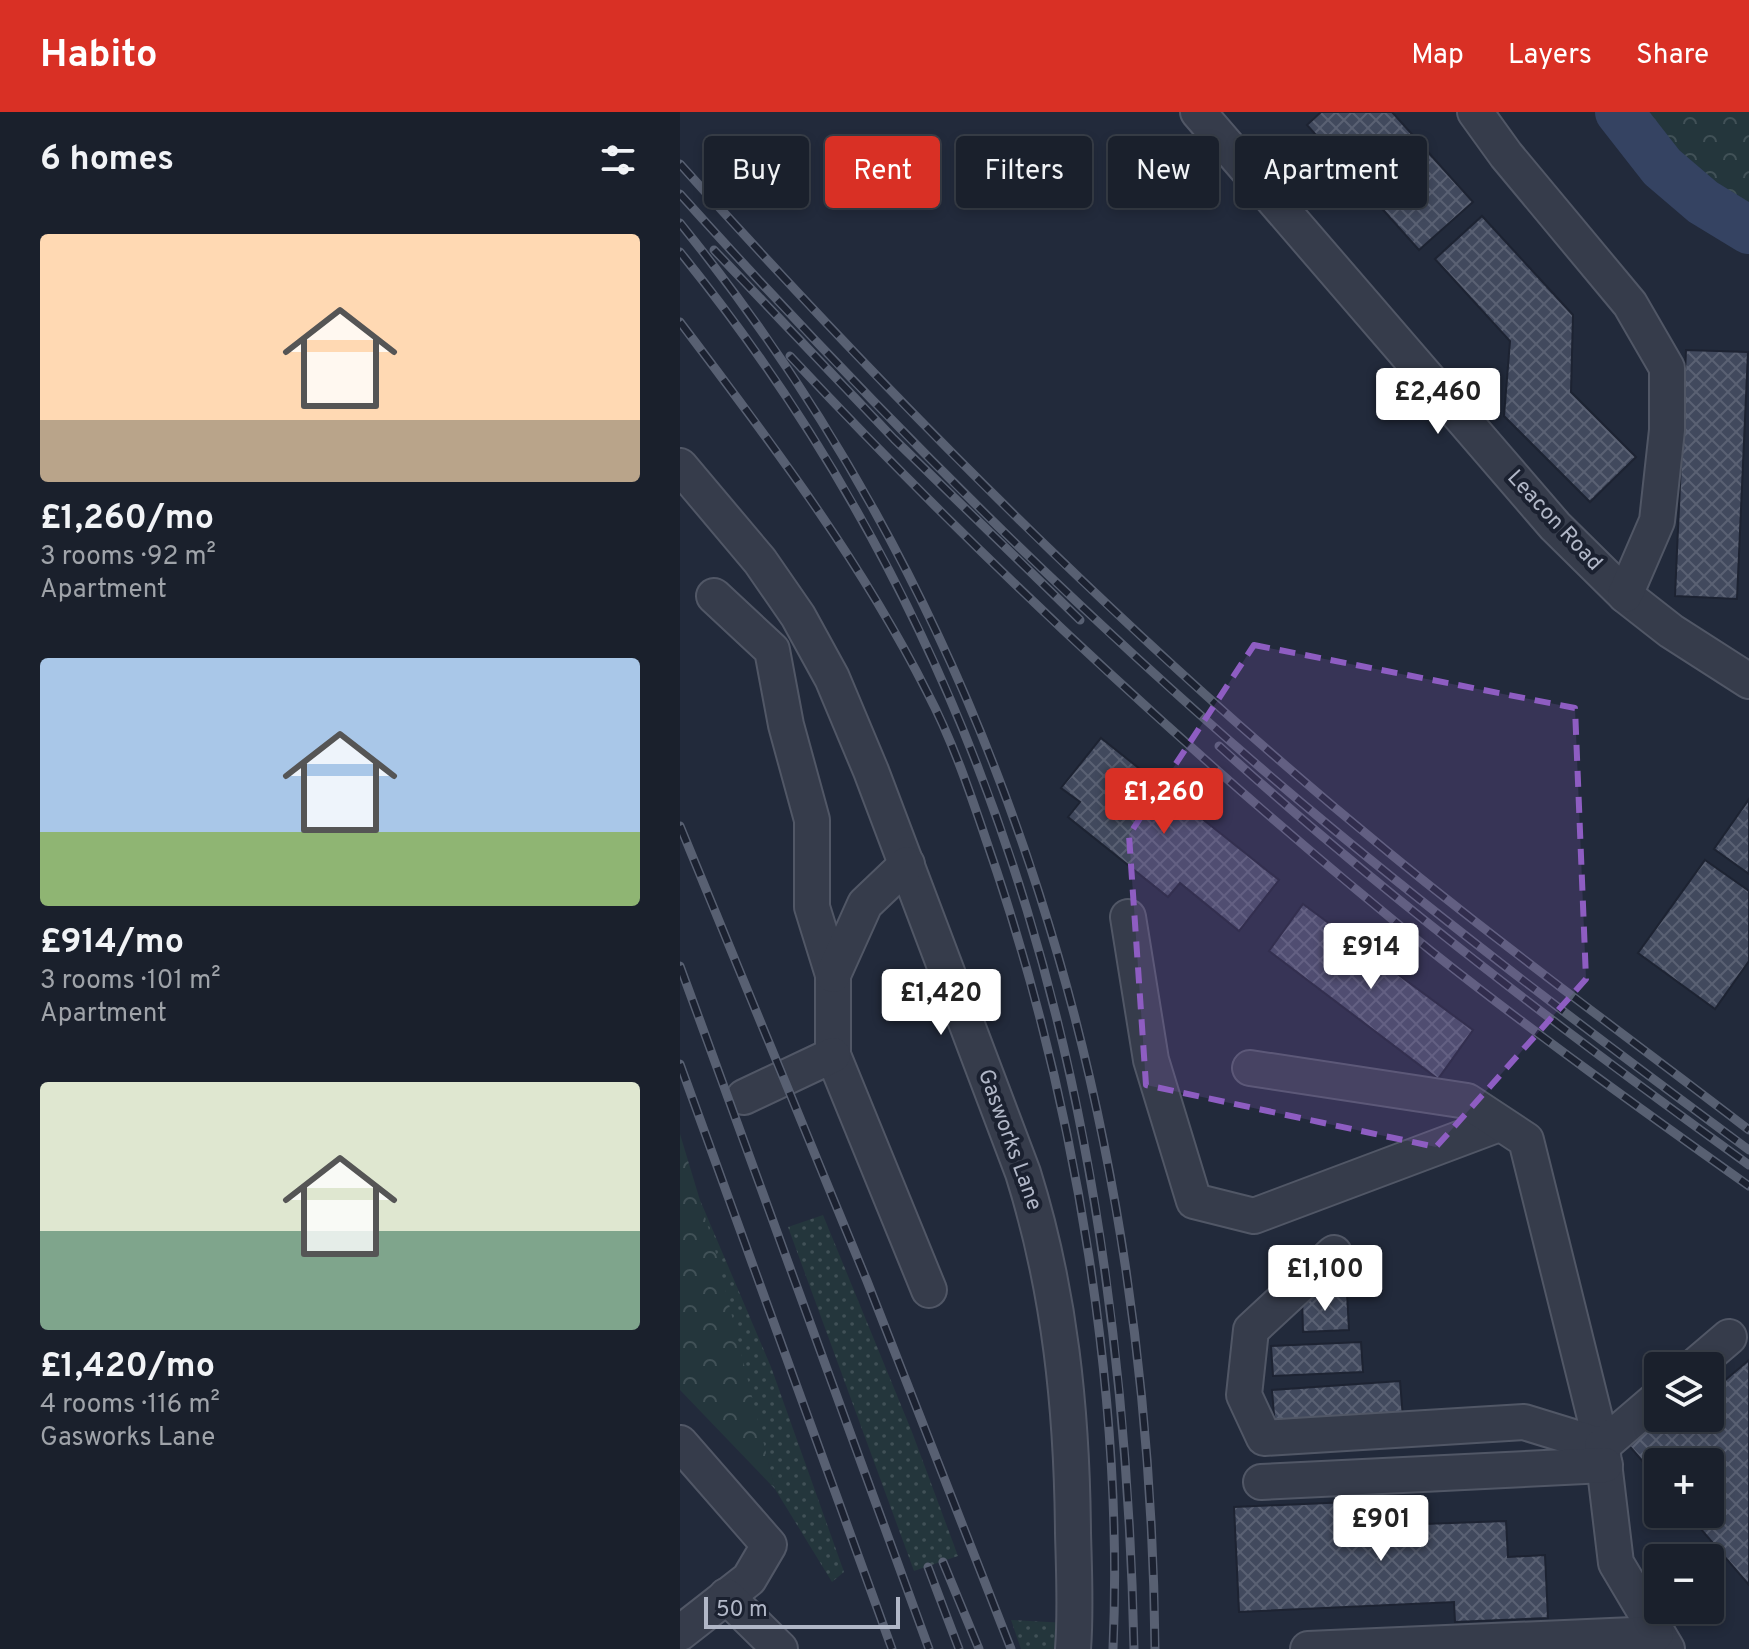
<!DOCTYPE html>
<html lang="en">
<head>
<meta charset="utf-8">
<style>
	body { margin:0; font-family:Overpass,sans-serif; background:#232834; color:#f1f3f6; height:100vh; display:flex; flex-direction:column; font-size:30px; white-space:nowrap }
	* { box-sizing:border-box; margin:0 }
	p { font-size:26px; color:#9fa3a9 }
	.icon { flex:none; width:44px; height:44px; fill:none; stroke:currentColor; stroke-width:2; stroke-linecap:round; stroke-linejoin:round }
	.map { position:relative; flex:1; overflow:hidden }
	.drawer { display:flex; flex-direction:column; background:#1a202c; width:680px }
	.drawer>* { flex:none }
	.hud { position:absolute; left:24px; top:24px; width:760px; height:72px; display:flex; gap:16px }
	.buttons { position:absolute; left:964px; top:1240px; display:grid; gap:16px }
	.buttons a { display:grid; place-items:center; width:80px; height:80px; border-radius:8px; background:#1a202c; box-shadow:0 4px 12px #0003,0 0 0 2px #383e48; font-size:40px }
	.scale { position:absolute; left:24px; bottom:20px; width:196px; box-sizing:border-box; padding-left:8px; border:4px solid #b1b7c7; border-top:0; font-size:22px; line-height:28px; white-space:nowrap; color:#b1b7c7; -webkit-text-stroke:6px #1b2130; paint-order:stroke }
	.price { position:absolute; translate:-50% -68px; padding:0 18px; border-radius:8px; background:#fff; color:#222; font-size:26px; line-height:52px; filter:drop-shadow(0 2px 4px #0008) }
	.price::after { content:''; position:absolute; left:50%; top:48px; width:24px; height:18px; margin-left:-12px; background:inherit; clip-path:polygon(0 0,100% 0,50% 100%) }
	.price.current { background:#d93025; color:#fff }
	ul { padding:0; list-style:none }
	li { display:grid; align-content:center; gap:16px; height:424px; padding:0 40px }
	li span { display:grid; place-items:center; height:248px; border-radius:8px; color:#555 }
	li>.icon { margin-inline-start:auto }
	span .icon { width:144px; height:144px; fill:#fffc; stroke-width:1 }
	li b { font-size:34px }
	h2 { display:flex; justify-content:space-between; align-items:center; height:96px; padding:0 40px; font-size:34px }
	.tag { padding:0 28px; border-radius:8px; background:#1a202c; box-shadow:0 4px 12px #0003,0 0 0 2px #383e48; font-size:28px; line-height:72px }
	.tag.current { background:#d93025; color:#fff }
	header { display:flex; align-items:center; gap:48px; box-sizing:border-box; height:112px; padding:0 40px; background:#d93025; color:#fff }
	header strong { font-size:38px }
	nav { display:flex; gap:44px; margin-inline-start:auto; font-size:28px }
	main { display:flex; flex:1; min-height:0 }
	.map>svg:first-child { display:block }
	.grass { fill:url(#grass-dots) }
	.forest { fill:url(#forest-crowns) }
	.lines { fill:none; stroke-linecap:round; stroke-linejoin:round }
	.river { stroke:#354362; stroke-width:48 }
	.building { fill:url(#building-cross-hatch); stroke:#1d2332; stroke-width:2 }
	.minor-casing { stroke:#515766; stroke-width:38 }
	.minor { stroke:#363c4b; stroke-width:34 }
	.rail-casing { stroke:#586072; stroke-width:9 }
	.rail { stroke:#1b2130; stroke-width:6; stroke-dasharray:18; stroke-linecap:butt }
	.marked { fill:#8e5dc2; fill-opacity:0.2; stroke:#8e5dc2; stroke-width:6; stroke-dasharray:16 10; stroke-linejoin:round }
	.labels { text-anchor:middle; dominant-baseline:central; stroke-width:8; stroke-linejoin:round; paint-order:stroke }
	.street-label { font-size:22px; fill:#b1b7c7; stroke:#1b2130 }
</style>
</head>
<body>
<header>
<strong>Habito</strong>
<nav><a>Map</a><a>Layers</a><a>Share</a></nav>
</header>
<main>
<section class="drawer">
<h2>6 homes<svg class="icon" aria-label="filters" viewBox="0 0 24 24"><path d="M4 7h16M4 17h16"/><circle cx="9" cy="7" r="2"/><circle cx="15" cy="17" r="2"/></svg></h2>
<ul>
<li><span style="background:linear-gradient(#ffd9b3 75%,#b9a48a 0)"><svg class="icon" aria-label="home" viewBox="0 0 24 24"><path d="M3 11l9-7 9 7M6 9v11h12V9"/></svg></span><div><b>£1,260/mo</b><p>3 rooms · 92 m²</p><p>Apartment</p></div></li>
<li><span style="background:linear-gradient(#a9c7e8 70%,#8fb573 0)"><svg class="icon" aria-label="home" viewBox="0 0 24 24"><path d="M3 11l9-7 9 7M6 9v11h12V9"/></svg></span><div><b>£914/mo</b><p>3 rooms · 101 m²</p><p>Apartment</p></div></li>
<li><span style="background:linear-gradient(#dfe7d0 60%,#7fa58c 0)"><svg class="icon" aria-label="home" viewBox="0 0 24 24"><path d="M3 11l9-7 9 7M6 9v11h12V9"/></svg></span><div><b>£1,420/mo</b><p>4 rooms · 116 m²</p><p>Gasworks Lane</p></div></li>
</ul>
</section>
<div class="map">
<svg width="1069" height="1537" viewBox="0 0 1069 1537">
	<defs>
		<pattern id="grass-dots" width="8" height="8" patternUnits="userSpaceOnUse" patternTransform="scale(2)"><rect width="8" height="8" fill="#24363c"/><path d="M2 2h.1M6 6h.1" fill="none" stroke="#415157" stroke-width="1.8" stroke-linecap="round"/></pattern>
		<pattern id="forest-crowns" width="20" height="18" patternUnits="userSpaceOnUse" patternTransform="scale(2)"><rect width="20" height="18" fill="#24363c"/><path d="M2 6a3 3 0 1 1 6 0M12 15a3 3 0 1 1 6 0" fill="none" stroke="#415157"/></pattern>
		<pattern id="building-cross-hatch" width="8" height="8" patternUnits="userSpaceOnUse" patternTransform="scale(2)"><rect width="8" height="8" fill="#41495d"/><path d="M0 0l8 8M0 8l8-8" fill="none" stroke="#5a6173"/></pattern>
	</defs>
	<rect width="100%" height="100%" fill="#222a3b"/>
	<g class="grass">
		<polygon points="20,1088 91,1255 164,1460 152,1470 95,1377"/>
		<polygon points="143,1103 232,1320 278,1444 234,1459 108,1115"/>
		<polygon points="331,1508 406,1512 406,1537 341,1537"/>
	</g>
	<g class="forest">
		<path d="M958 0H1069V103C1025 76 990 41 958 0Z"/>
		<polygon points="0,1022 38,1148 95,1377 0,1278"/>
	</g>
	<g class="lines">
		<polyline class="river" points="939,0 982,55 1023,90 1069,118"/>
	</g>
	<g class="building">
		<polygon points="641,0 712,0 793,90 739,138 627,13"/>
		<polygon points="802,104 893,203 891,280 956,345 910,390 824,304 830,229 755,147"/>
		<polygon points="1006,238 1068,240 1057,487 995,484"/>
		<polygon points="421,626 599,768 559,819 500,771 488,785 388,705 400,690 381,676"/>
		<polygon points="1069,687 1069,762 1034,737"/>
		<polygon points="1025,748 1069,779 1069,849 1035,897 958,841"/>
		<polygon points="623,792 793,918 758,967 589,839"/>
		<polygon points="667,1181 669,1218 623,1220 622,1183"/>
		<polygon points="681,1230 683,1260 593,1264 591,1234"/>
		<polygon points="1069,1248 1069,1473 1008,1402 1030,1402 1030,1350 978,1350 978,1367 945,1329 978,1306 1030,1306 1030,1281"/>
		<polygon points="720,1269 723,1306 595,1315 592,1278"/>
		<polygon points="714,1388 716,1413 826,1409 828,1445 865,1443 868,1506 775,1510 774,1490 559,1500 554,1395"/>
	</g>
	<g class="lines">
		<defs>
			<g id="minor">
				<polyline points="518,0 875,414 945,483 991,519 1069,569"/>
				<polyline points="795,0 826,43 950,192 987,256 987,318 977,409 945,483"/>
				<path d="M0 354 80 449 118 504 152 566 191 659 343 1061C380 1179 392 1298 393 1421 394 1460 396 1499 393 1537"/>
				<polyline points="34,484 92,538 106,613 132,708 132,795 153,863 153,943 249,1178"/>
				<polyline points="448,805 471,948 514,1089 574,1104 819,1012"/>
				<polyline points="153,863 185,792 227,752"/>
				<polyline points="570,956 787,989 846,1028 922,1334 936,1451 987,1537"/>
				<polyline points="64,985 153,943"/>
				<polyline points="654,1141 571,1218 564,1283 584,1326 844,1310 922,1334"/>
				<polyline points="1015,1254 1049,1225"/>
				<polyline points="0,1331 89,1433 69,1467 0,1521"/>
				<polyline points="922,1334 978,1286"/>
				<polyline points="581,1370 925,1353"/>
				<polyline points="46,1484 100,1537"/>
				<polyline points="628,1537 976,1522"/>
			</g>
		</defs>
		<use href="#minor" class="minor-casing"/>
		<use href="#minor" class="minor"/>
		<defs>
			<g id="rail">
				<path d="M0 52C219 296 453 531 707 739 825 836 948 925 1069 1018"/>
				<path d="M0 82C199 303 412 516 641 707 779 822 924 931 1069 1038"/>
				<path d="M0 111C330 518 470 1019 475 1537"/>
				<polyline points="34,138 214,327 400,508"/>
				<path d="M0 140C331 549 443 1020 454 1537"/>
				<path d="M0 210C89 328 180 447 247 580 277 637 296 699 317 760 396 998 444 1286 433 1537"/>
				<path d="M110 244C309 457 524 655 751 839 854 921 962 998 1069 1074"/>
				<path d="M539 634C706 785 887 922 1069 1053"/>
				<polyline points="0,714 187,1169 331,1537"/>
				<polyline points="0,854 249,1537"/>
				<polyline points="0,952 212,1537"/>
				<polyline points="263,1450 299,1537"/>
				<polyline points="248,1455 279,1537"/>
			</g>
		</defs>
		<use href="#rail" class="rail-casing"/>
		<use href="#rail" class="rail"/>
	</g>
	<path class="marked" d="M574 533 895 596 906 867 756 1035 466 973 449 723Z"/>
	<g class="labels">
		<g class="street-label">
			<text transform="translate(874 409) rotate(47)">Leacon Road</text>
			<text transform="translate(329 1028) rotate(70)">Gasworks Lane</text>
		</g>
	</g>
</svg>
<div class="buttons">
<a><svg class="icon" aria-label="layers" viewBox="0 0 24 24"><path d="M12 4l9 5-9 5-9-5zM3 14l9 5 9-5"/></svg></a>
<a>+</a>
<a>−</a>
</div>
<div class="scale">50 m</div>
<b class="price" style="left:758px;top:324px">£2,460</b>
<b class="price current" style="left:484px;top:724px">£1,260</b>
<b class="price" style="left:691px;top:879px">£914</b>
<b class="price" style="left:261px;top:925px">£1,420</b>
<b class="price" style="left:645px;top:1201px">£1,100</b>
<b class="price" style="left:701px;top:1451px">£901</b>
<div class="hud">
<a class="tag">Buy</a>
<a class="tag current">Rent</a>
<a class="tag">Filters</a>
<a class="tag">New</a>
<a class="tag">Apartment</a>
</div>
</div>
</main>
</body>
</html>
